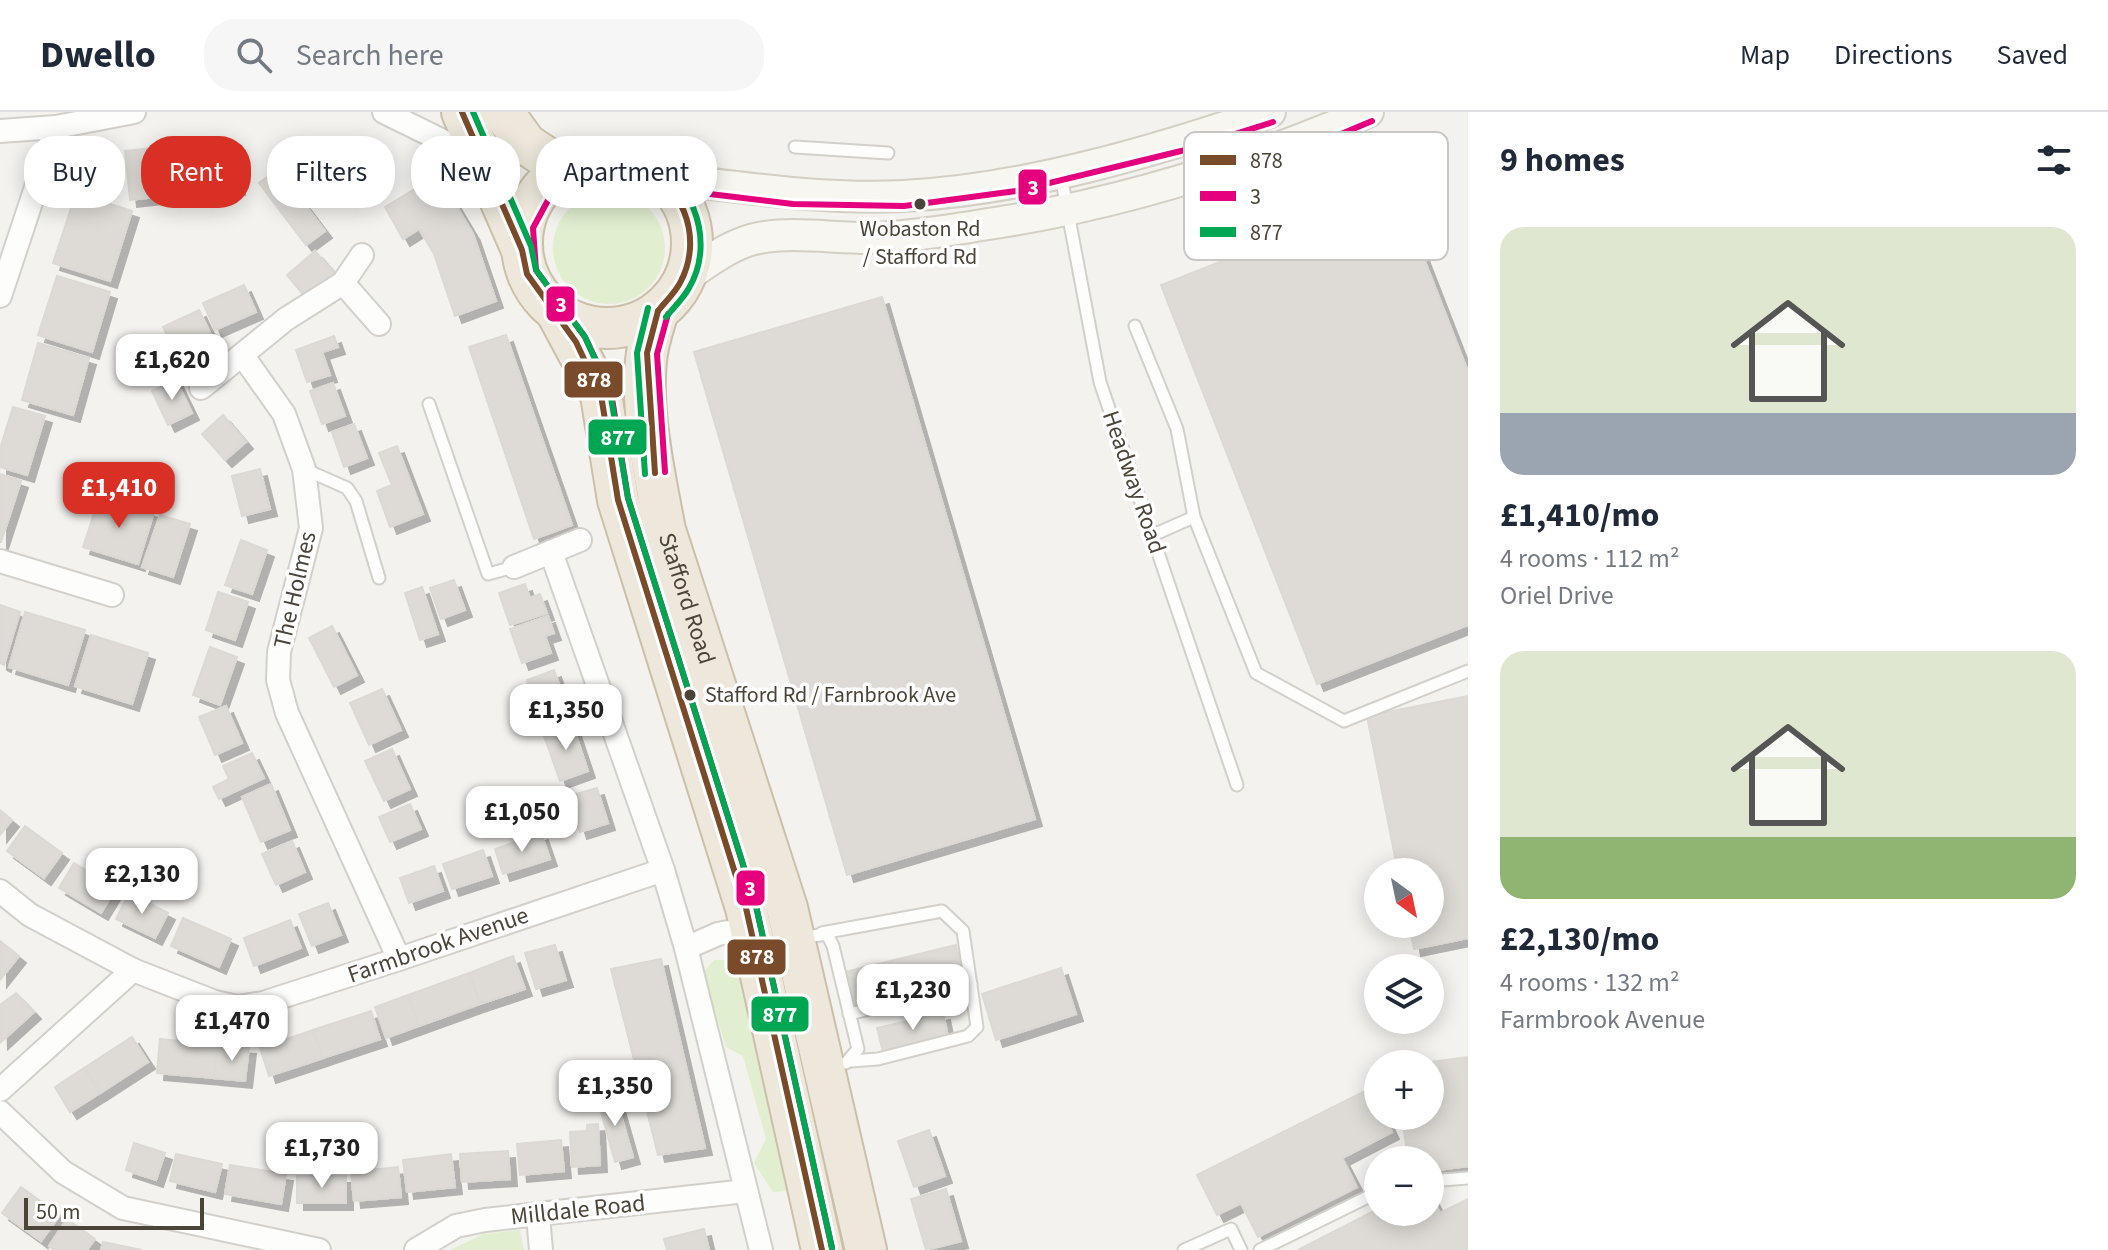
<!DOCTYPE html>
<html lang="en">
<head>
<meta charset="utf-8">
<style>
	body { margin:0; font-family:"Source Sans 3",sans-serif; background:#f6f6f7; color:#1f2937; height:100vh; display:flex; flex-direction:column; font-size:30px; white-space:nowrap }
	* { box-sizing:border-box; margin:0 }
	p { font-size:26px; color:#747a83 }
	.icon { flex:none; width:44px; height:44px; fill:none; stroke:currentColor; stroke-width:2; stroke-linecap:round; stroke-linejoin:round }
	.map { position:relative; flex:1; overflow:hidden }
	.details { display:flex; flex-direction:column; background:#fff; width:640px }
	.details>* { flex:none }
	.guide { position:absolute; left:24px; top:24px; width:760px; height:72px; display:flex; gap:16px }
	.needle { width:52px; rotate:147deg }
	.controls { position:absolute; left:1364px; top:746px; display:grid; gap:16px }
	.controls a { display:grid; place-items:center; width:80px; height:80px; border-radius:50%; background:#fff; box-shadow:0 4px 20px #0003; font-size:40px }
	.scale { position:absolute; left:24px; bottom:20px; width:180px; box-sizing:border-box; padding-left:8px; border:4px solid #4b4439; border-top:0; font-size:22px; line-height:28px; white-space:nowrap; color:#4b4439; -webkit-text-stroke:6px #fff; paint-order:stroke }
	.price { position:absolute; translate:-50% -68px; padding:0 18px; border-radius:16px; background:#fff; color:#222; font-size:26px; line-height:52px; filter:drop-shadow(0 2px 4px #0008) }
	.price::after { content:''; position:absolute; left:50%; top:48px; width:24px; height:18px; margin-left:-12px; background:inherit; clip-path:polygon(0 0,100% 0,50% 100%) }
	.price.active { background:#d93025; color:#fff }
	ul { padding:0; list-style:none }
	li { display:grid; align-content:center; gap:16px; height:424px; padding:0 32px }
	li span { display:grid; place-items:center; height:248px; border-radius:24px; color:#555 }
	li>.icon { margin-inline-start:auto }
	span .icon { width:144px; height:144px; fill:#fffc; stroke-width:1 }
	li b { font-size:34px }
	h2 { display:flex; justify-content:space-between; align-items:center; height:96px; padding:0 32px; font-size:34px }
	.chip { padding:0 28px; border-radius:32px; background:#fff; box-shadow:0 4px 20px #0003; font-size:28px; line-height:72px }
	.chip.active { background:#d93025; color:#fff }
	header { display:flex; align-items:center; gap:48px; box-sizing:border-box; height:112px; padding:0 40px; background:#fff; border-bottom:2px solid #e0e1e3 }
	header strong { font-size:38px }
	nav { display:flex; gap:44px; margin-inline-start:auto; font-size:28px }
	.search { width:560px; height:72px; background:#f6f6f7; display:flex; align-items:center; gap:20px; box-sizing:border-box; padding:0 28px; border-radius:32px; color:#747a83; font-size:30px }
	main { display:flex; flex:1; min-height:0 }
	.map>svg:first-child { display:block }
	.green { fill:#e1eecf }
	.building { fill:#dedbd6; stroke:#dcd9d4; stroke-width:2; filter:url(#shadow) }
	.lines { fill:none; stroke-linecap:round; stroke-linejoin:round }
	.lane-casing { stroke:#d2d0cb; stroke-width:15 }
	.street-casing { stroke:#d2d0cb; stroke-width:26 }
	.secondary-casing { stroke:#d3cfc5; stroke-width:34 }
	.highway-casing { stroke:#ccbfa9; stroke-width:44 }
	.lane { stroke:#fdfdfc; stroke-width:11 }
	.street { stroke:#fdfdfc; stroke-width:22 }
	.secondary { stroke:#f7f6f1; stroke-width:30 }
	.highway { stroke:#ede8db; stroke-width:40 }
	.bus-1-casing { stroke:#fff; stroke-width:12 }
	.bus-2-casing { stroke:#fff; stroke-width:12 }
	.bus-3-casing { stroke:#fff; stroke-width:12 }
	.bus-1 { stroke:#7a4b2a; stroke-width:6 }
	.bus-2 { stroke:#e5007d; stroke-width:6 }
	.bus-3 { stroke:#00a651; stroke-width:6 }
	.bus-dot { fill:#4b4439; stroke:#fff; stroke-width:3 }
	.labels { text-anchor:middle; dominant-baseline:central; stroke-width:7; stroke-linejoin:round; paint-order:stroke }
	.bus-label { font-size:22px; fill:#4b4439; stroke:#fff }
	.street-label { font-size:24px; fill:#4b4439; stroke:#fff }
	.key { fill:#fff; stroke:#c9c7c4; stroke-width:2 }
	.key-label { font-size:22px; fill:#4b4439 }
	.line-badge { stroke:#fff; stroke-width:3 }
	.badge-label { font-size:22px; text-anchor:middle; font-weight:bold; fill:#fff }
</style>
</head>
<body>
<header>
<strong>Dwello</strong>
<div class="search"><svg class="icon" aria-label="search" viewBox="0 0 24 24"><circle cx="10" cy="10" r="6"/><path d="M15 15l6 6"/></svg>Search here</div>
<nav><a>Map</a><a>Directions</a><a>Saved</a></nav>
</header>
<main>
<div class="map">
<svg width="1468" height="1138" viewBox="0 0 1468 1138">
	<defs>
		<filter id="shadow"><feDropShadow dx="7" dy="7" stdDeviation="0" flood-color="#0004"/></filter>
	</defs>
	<rect width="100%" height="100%" fill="#f4f2ee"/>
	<g class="green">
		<circle cx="609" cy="136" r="56"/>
		<polygon points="714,848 733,848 746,867 790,1079 773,1080 754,1051 766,1027 743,944 726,935 703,861"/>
		<polygon points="520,1118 524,1138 450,1138 484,1122"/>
	</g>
	<g class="building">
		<polygon points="233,28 238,76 130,88 125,39"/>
		<polygon points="278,57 325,119 306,133 259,71"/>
		<polygon points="438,63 473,122 496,189 455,204 434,142 419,117 403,127 385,95"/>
		<polygon points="1398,80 1468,260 1468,513 1317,572 1161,173"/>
		<polygon points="76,81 132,99 110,169 53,151"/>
		<polygon points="315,139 335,162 306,186 287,163"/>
		<polygon points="57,164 110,180 92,240 38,223"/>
		<polygon points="244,173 256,200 215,218 203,191"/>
		<polygon points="882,185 1035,707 847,763 694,240"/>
		<polygon points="199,198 211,223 175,240 163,215"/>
		<polygon points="506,223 572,413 534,427 469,235"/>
		<polygon points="334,224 338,235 322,240 330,263 307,270 296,238"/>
		<polygon points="38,231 89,246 73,303 22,288"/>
		<polygon points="176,268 192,301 168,313 152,279"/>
		<polygon points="333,271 345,304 322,312 310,279"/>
		<polygon points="13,295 45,304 27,363 0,355 0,337"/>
		<polygon points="223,303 246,330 225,348 202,322"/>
		<polygon points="354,312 367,346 344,355 332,320"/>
		<polygon points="397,334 423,402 390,415 377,379 392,373 379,341"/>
		<polygon points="260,357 270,397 242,404 232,364"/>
		<polygon points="0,362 21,369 1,430 0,430"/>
		<polygon points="100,383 154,400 138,452 83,435"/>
		<polygon points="160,403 190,412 173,465 142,455"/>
		<polygon points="241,428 267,438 252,482 225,473"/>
		<polygon points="454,468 465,498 441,507 430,476"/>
		<polygon points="525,472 530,486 540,482 547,501 510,513 499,481"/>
		<polygon points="422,475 438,522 420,528 405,481"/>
		<polygon points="218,480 248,490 235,528 206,518"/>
		<polygon points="0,493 20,500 4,553 0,551"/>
		<polygon points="25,500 85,518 68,573 9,555"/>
		<polygon points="548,504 554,521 545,524 551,541 522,551 510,517"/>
		<polygon points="332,514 357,563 334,575 309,526"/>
		<polygon points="91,523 148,541 132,592 75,574"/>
		<polygon points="210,535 237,545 220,593 193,583"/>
		<polygon points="554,558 569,601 542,611 527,568"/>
		<polygon points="382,577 401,618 369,633 350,591"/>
		<polygon points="1468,584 1468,826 1414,837 1409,812 1430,812 1430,760 1398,760 1367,604"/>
		<polygon points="226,594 242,631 215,643 199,605"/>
		<polygon points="572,611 588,659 560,669 543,621"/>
		<polygon points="392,637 410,677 384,689 365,649"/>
		<polygon points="252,641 264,666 219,687 213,675 229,667 223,654"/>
		<polygon points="271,672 290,718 261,730 242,685"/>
		<polygon points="597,676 608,711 580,720 569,684"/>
		<polygon points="410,692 421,717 390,730 379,705"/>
		<polygon points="0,698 12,708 0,723"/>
		<polygon points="25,714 62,741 44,766 7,739"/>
		<polygon points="541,721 550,747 503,762 495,737"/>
		<polygon points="292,729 305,760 276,773 262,742"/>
		<polygon points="483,738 492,764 452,777 443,752"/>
		<polygon points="74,751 116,776 101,801 59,776"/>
		<polygon points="434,754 443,779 409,791 400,766"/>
		<polygon points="129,781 168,801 155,826 116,807"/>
		<polygon points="328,791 341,823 312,834 299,802"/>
		<polygon points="183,806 231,827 219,855 171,834"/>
		<polygon points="290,808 301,836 254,854 244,826"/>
		<polygon points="0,829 19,844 0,868"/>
		<polygon points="555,833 566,868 536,877 525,841"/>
		<polygon points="956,833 963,866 853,893 845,860"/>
		<polygon points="513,844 525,877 480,892 469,861"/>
		<polygon points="661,847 705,1036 658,1043 611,857"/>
		<polygon points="1061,856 1076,902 996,928 982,882"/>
		<polygon points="469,861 480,892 419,914 408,883"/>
		<polygon points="16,881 34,900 1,930 0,893"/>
		<polygon points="408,883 419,914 386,926 375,895"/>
		<polygon points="371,899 380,927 323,946 313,918"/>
		<polygon points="943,901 948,925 883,940 877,916"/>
		<polygon points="313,918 323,946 269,964 260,936"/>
		<polygon points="132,925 148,950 100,981 84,956"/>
		<polygon points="160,927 218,933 214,966 157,961"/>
		<polygon points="218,933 249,935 245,969 214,966"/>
		<polygon points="1468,945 1468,1054 1430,1059 1430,1048 1408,1048 1402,1004 1430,1004 1430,952 1416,952"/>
		<polygon points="84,956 100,981 70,1000 55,975"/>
		<polygon points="1371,976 1378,991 1378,1004 1384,1004 1392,1020 1342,1046 1357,1075 1258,1125 1241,1091 1217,1103 1197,1063"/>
		<polygon points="615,982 633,1045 615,1050 597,986"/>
		<polygon points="598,1012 600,1053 572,1055 570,1020 587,1019 587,1013"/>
		<polygon points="929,1018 945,1064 914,1075 898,1029"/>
		<polygon points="561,1028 564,1059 520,1063 517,1032"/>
		<polygon points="134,1031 165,1041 156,1068 126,1058"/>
		<polygon points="508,1039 510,1067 462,1070 460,1042"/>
		<polygon points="176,1042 222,1052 215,1080 170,1069"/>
		<polygon points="451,1042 455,1075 407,1080 403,1048"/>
		<polygon points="230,1053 286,1062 281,1092 225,1082"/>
		<polygon points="398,1055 401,1085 354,1089 351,1060"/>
		<rect x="297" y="1064" width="49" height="27"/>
		<polygon points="21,1075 60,1103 41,1129 2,1101"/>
		<polygon points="946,1077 961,1129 926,1138 911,1087"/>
		<polygon points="1430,1082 1440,1101 1468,1087 1468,1138 1298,1138 1378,1097 1378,1100 1430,1100"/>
		<polygon points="67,1107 95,1127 87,1138 54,1138 49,1134"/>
		<polygon points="704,1117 709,1138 667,1138 664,1127"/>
		<polygon points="103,1130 142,1138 101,1138"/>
	</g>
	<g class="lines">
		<defs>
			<g id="lane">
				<polyline points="795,35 888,41"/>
				<polyline points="1061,64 1100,270 1237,673"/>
				<polyline points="1135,214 1177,317 1194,405"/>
				<polyline points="429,292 488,462 514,455"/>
				<polyline points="304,357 347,376 356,389 379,466"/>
				<polyline points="1153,423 1194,405 1256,561 1344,609 1468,559"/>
				<polyline points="822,821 942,799 963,819 977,915 968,924 878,947 851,949"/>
				<polyline points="799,826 827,822 833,834 858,937 846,951"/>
				<polyline points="849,902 971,872"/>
				<polyline points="1430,1069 1468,1066"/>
				<polyline points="1184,1138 1231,1117 1241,1138"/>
				<polyline points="1260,1138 1378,1080"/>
			</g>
			<g id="street">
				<polyline points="384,0 447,31 480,59"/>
				<polyline points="0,19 56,15 134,0"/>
				<polyline points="343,171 379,212"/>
				<polyline points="0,184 56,15"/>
				<polyline points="243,244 284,302 304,357 311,416 279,540 278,568 287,601 399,847"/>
				<polyline points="201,276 286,207 343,171 362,143"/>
				<polyline points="551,440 663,758 686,836 761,1138"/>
				<polyline points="0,449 112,483"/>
				<polyline points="514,455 580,428"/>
				<polyline points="0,779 30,803 133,858 215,890 237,895 263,891 399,847 663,758"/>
				<polyline points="686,836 718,822 749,816"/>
				<polyline points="0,978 133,858"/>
				<polyline points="0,1000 63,1060 123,1096 319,1138"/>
				<polyline points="538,1104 541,1138"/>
				<polyline points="416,1138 456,1114 485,1108 746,1079"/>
			</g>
			<g id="secondary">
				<path d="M661 66C741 75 822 88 903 84 1024 78 1156 39 1270 0"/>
				<path d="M684 166C707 151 731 131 759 126 795 119 837 127 874 126 918 124 964 116 1007 109 1129 89 1254 49 1368 0"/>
			</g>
			<g id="highway">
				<polyline points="462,0 522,138"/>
				<polyline points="503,0 526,32 565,58"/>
				<circle cx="607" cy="131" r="85"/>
				<path id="s1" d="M658 199C654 213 649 227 647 241 639 295 655 365 665 418L787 796 866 1138"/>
				<polyline points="557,201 601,283 618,388 746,796 822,1138"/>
			</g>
		</defs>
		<use href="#lane" class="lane-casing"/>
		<use href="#street" class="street-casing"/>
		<use href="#secondary" class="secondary-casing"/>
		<use href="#highway" class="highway-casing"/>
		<use href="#lane" class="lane"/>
		<use href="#street" class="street"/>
		<use href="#secondary" class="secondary"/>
		<use href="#highway" class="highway"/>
		<defs>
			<g id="bus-1">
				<polyline points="462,0 522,138 527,162 576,230 601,283 618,388 746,796 822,1138"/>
				<path d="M565 58C587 52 610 45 633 52 682 68 704 124 681 169 676 180 665 190 658 199"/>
				<polyline points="655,361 647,241 658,199"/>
			</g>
			<g id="bus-2">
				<polyline points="1209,68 1303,38 1372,9"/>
				<polyline points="665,360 657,242 668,202"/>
				<polyline points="832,1136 756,794 628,386 611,280 585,225 536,158 533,116 553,79 569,67 605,57 621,58 660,76 793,92 904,94 1016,79 1181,39 1273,10"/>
			</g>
			<g id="bus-3">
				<polyline points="473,0 531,134 536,158 585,225 610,280 628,386 756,794 832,1136"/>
				<path d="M563 48C586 42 610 35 635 42 690 58 718 127 689 176 683 187 673 196 666 205"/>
				<polyline points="645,362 637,241 648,196"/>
			</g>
		</defs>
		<use href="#bus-1" class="bus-1-casing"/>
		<use href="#bus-2" class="bus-2-casing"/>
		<use href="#bus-3" class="bus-3-casing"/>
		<use href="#bus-1" class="bus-1"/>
		<use href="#bus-2" class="bus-2"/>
		<use href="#bus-3" class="bus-3"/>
	</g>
	<g class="bus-dot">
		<circle cx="920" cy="92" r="7"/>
		<circle cx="690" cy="583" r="7"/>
	</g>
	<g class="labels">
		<g class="bus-label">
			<text x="920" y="117">Wobaston Rd<tspan x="920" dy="28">/ Stafford Rd</tspan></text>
			<text x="705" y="583" text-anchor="start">Stafford Rd / Farnbrook Ave</text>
		</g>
		<g class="street-label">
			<text transform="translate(1134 370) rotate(71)">Headway Road</text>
			<text transform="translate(295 478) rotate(-77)">The Holmes</text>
			<text stroke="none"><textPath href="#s1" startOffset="294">Stafford Road</textPath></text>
			<text transform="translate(438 833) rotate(-19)">Farmbrook Avenue</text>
			<text transform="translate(578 1098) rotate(-6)">Milldale Road</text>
		</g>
	</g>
	<rect x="1184" y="20" width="264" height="128" rx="12" class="key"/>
	<rect x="1200" y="43" width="36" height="10" fill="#7a4b2a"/>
	<rect x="1200" y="79" width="36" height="10" fill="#e5007d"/>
	<rect x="1200" y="115" width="36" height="10" fill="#00a651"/>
	<g class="key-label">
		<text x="1250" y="56">878</text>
		<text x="1250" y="92">3</text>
		<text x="1250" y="128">877</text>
	</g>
	<g class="line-badge">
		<rect x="1017" y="56" width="31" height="38" rx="8" fill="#e5007d"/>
		<rect x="545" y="173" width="31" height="38" rx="8" fill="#e5007d"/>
		<rect x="563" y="248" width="61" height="39" rx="8" fill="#7a4b2a"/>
		<rect x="587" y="306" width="61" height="38" rx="8" fill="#00a651"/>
		<rect x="735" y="757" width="31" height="38" rx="8" fill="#e5007d"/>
		<rect x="726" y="826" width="61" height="38" rx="8" fill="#7a4b2a"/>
		<rect x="750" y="883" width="60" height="38" rx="8" fill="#00a651"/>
	</g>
	<g class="badge-label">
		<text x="1033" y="83">3</text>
		<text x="561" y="200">3</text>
		<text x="594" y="275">878</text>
		<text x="618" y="333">877</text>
		<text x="750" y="784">3</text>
		<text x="757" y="852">878</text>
		<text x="780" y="910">877</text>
	</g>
</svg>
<div class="controls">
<a><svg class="needle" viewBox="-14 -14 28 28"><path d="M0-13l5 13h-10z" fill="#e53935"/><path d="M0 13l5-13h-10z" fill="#747a83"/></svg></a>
<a><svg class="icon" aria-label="layers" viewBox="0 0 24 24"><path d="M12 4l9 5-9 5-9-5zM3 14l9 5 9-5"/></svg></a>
<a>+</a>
<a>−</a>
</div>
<div class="scale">50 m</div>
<b class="price" style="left:172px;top:290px">£1,620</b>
<b class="price active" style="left:119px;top:418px">£1,410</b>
<b class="price" style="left:566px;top:640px">£1,350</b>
<b class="price" style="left:522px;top:742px">£1,050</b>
<b class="price" style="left:142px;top:804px">£2,130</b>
<b class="price" style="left:913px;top:920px">£1,230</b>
<b class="price" style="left:232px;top:951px">£1,470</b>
<b class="price" style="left:615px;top:1016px">£1,350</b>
<b class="price" style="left:322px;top:1078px">£1,730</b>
<div class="guide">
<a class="chip">Buy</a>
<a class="chip active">Rent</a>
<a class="chip">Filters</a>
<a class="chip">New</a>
<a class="chip">Apartment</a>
</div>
</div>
<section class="details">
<h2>9 homes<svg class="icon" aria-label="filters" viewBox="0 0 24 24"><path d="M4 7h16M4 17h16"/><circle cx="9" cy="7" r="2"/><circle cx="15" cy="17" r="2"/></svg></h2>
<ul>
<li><span style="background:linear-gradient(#dfe7d0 75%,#9aa5b1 0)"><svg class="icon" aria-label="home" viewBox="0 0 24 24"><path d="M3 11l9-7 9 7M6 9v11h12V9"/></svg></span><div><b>£1,410/mo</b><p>4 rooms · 112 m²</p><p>Oriel Drive</p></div></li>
<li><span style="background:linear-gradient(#dfe7d0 75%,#8fb573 0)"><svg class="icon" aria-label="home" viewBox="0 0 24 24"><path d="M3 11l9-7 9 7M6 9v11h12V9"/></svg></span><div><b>£2,130/mo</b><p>4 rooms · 132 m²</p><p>Farmbrook Avenue</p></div></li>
</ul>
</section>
</main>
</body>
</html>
